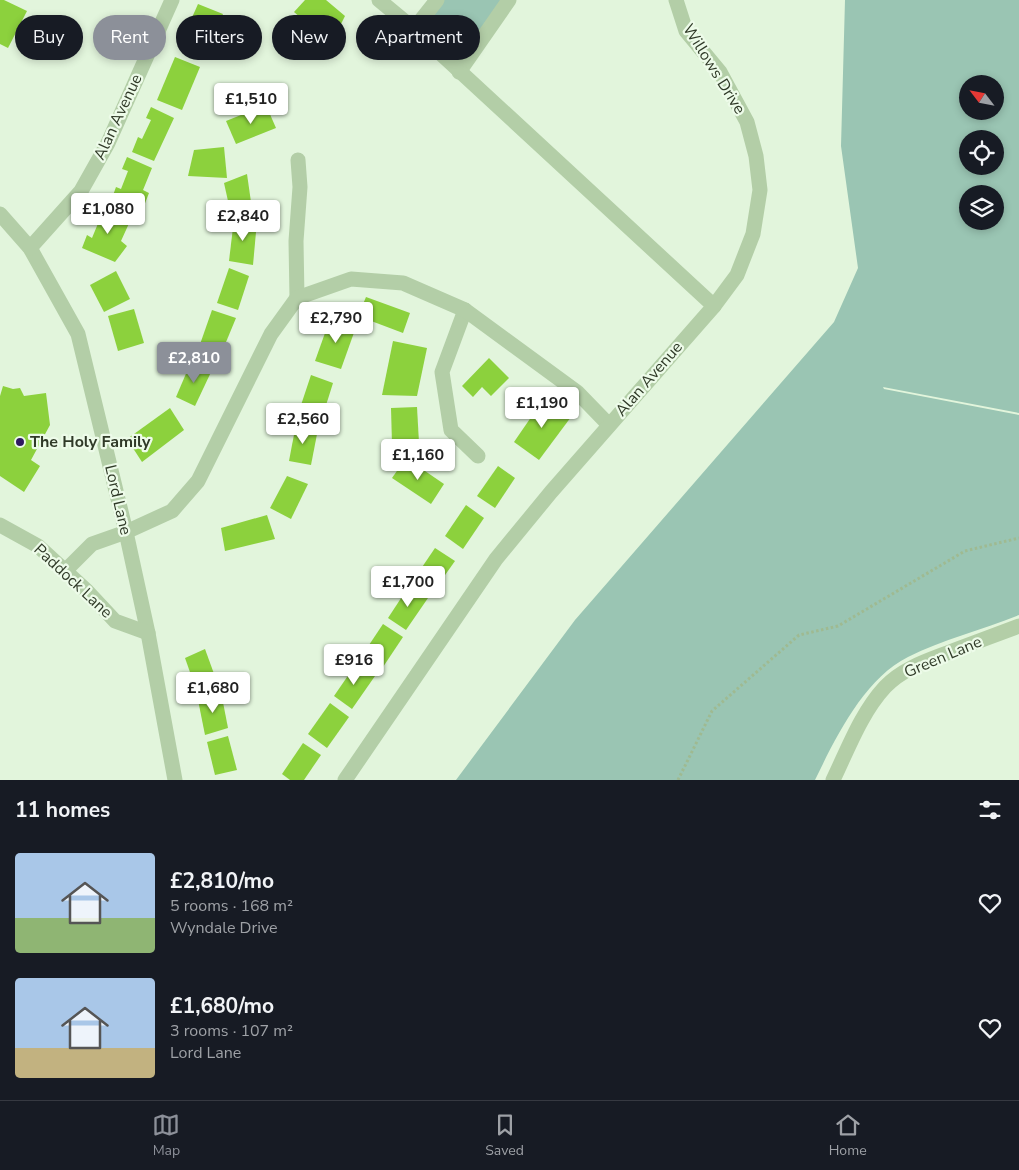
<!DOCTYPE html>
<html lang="en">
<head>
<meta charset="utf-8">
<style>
	body { margin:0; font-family:"Nunito Sans",sans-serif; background:#242831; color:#f1f3f6; height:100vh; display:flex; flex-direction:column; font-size:19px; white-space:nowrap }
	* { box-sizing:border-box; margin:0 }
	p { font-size:16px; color:#9ea1a6 }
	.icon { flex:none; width:28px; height:28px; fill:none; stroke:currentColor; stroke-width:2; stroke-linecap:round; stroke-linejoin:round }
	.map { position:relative; height:780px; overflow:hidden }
	.side { display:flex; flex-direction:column; background:#171b24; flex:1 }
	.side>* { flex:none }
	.top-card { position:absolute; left:15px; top:15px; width:500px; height:45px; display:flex; gap:10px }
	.needle { width:32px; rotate:302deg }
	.controls { position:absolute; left:959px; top:75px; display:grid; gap:10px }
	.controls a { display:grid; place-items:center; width:45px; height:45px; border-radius:50%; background:#171b24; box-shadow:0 2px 8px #0003; font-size:25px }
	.price { position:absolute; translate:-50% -42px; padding:0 11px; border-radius:5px; background:#fff; color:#222; font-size:16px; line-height:32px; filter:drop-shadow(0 1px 2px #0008) }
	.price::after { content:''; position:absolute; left:50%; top:30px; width:15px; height:11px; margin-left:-8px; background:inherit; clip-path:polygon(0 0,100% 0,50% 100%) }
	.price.current { background:#8c9099; color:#fff }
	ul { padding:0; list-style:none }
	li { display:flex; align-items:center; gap:15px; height:125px; padding:0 15px }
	li span { display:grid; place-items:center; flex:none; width:140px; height:100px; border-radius:5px; color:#555 }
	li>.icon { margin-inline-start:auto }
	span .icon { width:60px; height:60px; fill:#fffc; stroke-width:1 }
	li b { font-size:21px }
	h2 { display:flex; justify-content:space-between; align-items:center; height:60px; padding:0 15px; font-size:21px }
	.tag { padding:0 18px; border-radius:22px; background:#171b24; box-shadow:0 2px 8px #0003; font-size:18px; line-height:45px }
	.tag.current { background:#8c9099; color:#fff }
	.menu { display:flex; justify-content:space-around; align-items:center; height:70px; border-top:1px solid #363941; background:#171b24; font-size:14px; color:#9ea1a6 }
	.menu a { display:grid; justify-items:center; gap:2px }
	.menu .current { color:#8c9099 }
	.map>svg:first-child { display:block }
	.green { fill:#9ac5b3; fill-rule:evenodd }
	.building { fill:#8cd13d }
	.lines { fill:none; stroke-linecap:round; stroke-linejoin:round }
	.path { stroke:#9fba91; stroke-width:3; stroke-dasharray:2.5 2.5; stroke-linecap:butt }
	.minor { stroke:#b3cea7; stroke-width:15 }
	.poi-dot { fill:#2e1960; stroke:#edfbe9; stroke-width:2 }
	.labels { text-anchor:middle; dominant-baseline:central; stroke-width:4.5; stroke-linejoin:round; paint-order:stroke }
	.street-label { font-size:16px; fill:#303a28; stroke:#edfbe9 }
	.poi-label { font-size:16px; font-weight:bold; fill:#303a28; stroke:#edfbe9; text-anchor:start }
</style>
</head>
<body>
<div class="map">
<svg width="1019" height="780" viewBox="0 0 1019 780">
	<rect width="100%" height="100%" fill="#e2f5dc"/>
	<g class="green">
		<polygon points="443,0 502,0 457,66 420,30"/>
		<path d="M845 0H1019V413L883 387 884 389 1019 415V615C982 630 943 639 908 657 864 679 836 737 815 780H456L575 620 834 322 858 268 841 146ZM968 84H995V111H968ZM968 139H995V166H968ZM968 194H995V221H968Z"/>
	</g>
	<g class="building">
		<polygon points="0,0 4,0 27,11 8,48 0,44"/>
		<polygon points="305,0 326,0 345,16 331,44 294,12"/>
		<polygon points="198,4 223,14 205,58 179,47"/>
		<polygon points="175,57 200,67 182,110 157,100"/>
		<polygon points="266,105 276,128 236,144 226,121"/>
		<polygon points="151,107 174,118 154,161 132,152 138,137 142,139 151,120 146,118"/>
		<polygon points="224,147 227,178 188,176 194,150"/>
		<polygon points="127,157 152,168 143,190 149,193 142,211 112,198 116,187 121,189 128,171 122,169"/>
		<polygon points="247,174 251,202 230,210 224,183"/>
		<polygon points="99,205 131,219 121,241 127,246 115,262 82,248 87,235 92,238 99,221 94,218"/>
		<polygon points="234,219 257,221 253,265 229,261"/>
		<polygon points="229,268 249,276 238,310 217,303"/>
		<polygon points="116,271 130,299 104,312 90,285"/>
		<polygon points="366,297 410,313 403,333 358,316"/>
		<polygon points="134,309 144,343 118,351 108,316"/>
		<polygon points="212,310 236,318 219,359 198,350"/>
		<polygon points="330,319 356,327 341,369 315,361"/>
		<polygon points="393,341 427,348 417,396 382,395"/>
		<polygon points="489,358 509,378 491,396 482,387 473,397 462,386"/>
		<polygon points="191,362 212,370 195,406 176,397"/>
		<polygon points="311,375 333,383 322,418 299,411"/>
		<polygon points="3,386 13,389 20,388 24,396 46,393 50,425 31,460 40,466 24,492 0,476 0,396"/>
		<polygon points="545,397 571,417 539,460 514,442"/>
		<polygon points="417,407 419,443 392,444 391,408"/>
		<polygon points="170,408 184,430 142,462 127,439"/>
		<polygon points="296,424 318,429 311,465 289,461"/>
		<polygon points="406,458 444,484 431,504 392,478"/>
		<polygon points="498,466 515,478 495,508 477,496"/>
		<polygon points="287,476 308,484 291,519 270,508"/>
		<polygon points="466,505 484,518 463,549 445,536"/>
		<polygon points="267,515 275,539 225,551 221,528"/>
		<polygon points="435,548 455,561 433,592 414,579"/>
		<polygon points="409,586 428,598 406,630 388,618"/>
		<polygon points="383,624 403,637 381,670 361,657"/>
		<polygon points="205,649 217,682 197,692 185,658"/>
		<polygon points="356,664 375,676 352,709 334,696"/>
		<polygon points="221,692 228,728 205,735 198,700"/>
		<polygon points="330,703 349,717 327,748 308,734"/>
		<polygon points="228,736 237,770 215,775 207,742"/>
		<polygon points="303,743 321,755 304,780 290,780 282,774"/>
	</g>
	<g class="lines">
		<polyline class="path" points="678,780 712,711 799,635 838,626 965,551 1019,538"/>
		<g class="minor">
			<polyline points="676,0 686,31 720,72 747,122 756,156 760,190 753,234 737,275 714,306"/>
			<polyline points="414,29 437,0"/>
			<polyline points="459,72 509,0"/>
			<polyline points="0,214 30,248 78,334 126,532 148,633 175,780"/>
			<polyline points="30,248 81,191 108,143 172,0"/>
			<polyline points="297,298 296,241 300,187 298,160"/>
			<polyline points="465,310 442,372 451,430 478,456"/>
			<polyline points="0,525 38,546 87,591 115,621 148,633"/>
			<polyline points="65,571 92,544 126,532 172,511 198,481 271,334 297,298 351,279 403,283 465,310 577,392 609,425"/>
			<polyline points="345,780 496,559 551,492 714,306 414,29 379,0"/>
			<path d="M833 780C848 749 861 713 885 687 904 667 930 660 955 650 976 642 998 634 1019 626"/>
		</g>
	</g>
	<circle class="poi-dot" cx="20" cy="442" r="5"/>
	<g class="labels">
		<g class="street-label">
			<text transform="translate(714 69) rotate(58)">Willows Drive</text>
			<text transform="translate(118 117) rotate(-65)">Alan Avenue</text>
			<text transform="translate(649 379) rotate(-49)">Alan Avenue</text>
			<text transform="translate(118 500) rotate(77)">Lord Lane</text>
			<text transform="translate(73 581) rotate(43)">Paddock Lane</text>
			<text transform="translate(943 657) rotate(-23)">Green Lane</text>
		</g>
		<g class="poi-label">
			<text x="30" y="442">The Holy Family</text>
		</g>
	</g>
</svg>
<div class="controls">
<a><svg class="needle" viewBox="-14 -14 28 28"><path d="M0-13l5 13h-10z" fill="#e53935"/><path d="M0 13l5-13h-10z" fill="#9ea1a6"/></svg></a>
<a><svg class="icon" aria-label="locate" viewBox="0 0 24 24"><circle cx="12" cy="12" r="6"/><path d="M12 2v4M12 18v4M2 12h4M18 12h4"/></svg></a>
<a><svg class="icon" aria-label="layers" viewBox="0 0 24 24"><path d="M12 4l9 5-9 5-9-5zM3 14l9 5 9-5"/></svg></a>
</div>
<b class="price" style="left:251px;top:125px">£1,510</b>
<b class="price" style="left:108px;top:235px">£1,080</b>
<b class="price" style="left:243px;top:242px">£2,840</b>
<b class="price" style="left:336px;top:344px">£2,790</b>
<b class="price current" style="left:194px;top:384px">£2,810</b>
<b class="price" style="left:542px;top:429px">£1,190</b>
<b class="price" style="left:303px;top:445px">£2,560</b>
<b class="price" style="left:418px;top:481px">£1,160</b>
<b class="price" style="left:408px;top:608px">£1,700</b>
<b class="price" style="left:354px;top:686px">£916</b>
<b class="price" style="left:213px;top:714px">£1,680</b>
<div class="top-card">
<a class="tag">Buy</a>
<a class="tag current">Rent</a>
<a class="tag">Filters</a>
<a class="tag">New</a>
<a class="tag">Apartment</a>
</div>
</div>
<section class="side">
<h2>11 homes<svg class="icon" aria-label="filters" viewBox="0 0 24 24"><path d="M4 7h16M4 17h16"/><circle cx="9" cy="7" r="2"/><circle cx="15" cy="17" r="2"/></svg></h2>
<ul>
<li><span style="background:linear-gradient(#a9c7e8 65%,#8fb573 0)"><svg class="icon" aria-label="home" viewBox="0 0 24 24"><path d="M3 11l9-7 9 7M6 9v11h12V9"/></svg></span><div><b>£2,810/mo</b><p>5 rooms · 168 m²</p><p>Wyndale Drive</p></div><svg class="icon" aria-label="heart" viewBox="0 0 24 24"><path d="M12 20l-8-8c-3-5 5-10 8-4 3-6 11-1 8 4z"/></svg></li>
<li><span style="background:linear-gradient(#a9c7e8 70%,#c2b280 0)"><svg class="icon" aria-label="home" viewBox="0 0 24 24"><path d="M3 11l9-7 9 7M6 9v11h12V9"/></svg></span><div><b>£1,680/mo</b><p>3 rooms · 107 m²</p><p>Lord Lane</p></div><svg class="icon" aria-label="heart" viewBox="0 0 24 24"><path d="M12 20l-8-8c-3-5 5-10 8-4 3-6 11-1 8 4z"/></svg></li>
</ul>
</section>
<nav class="menu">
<a class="current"><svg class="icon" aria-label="map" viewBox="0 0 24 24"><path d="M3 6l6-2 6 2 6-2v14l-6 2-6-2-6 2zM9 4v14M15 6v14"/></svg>Map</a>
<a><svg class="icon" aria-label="saved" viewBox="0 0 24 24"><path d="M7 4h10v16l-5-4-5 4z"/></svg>Saved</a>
<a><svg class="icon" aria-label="home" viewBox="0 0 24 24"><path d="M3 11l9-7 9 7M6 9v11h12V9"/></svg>Home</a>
</nav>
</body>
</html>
